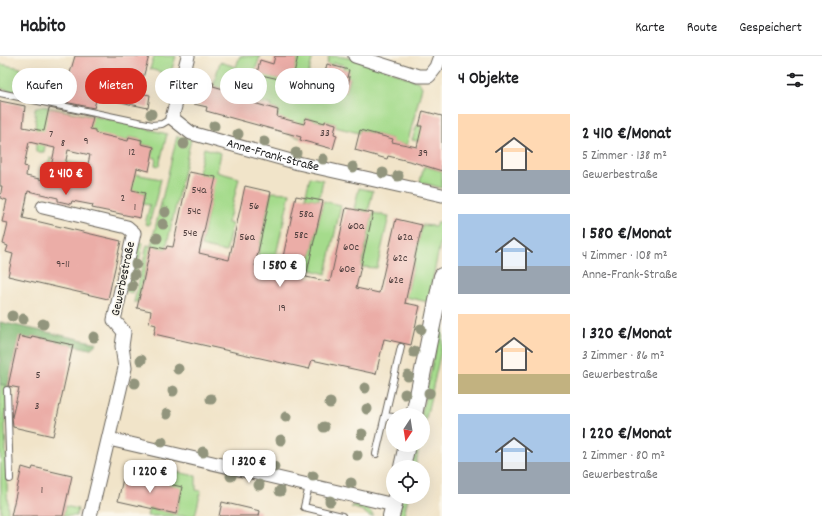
<!DOCTYPE html>
<html lang="de">
<head>
<meta charset="utf-8">
<style>
	body { margin:0; font-family:Dekko,sans-serif; background:#f6f6f6; color:#202124; height:100vh; display:flex; flex-direction:column; font-size:15px; white-space:nowrap }
	* { box-sizing:border-box; margin:0 }
	p { font-size:13px; color:#757577 }
	.icon { flex:none; width:22px; height:22px; fill:none; stroke:currentColor; stroke-width:2; stroke-linecap:round; stroke-linejoin:round }
	.map { position:relative; flex:1; overflow:hidden }
	.drawer { display:flex; flex-direction:column; background:#fff; width:380px }
	.drawer>* { flex:none }
	.top-card { position:absolute; left:12px; top:12px; width:370px; height:36px; display:flex; gap:8px }
	.needle { width:26px; rotate:192deg }
	.fabs { position:absolute; left:386px; top:352px; display:grid; gap:8px }
	.fabs a { display:grid; place-items:center; width:44px; height:44px; border-radius:50%; background:#fff; box-shadow:0 4px 16px #0002; font-size:20px }
	.price { position:absolute; translate:-50% -34px; padding:0 9px; border-radius:8px; background:#fff; color:#222; font-size:13px; line-height:26px; filter:drop-shadow(0 1px 2px #0008) }
	.price::after { content:''; position:absolute; left:50%; top:24px; width:12px; height:9px; margin-left:-6px; background:inherit; clip-path:polygon(0 0,100% 0,50% 100%) }
	.price.selected { background:#d93025; color:#fff }
	ul { padding:0; list-style:none }
	li { display:flex; align-items:center; gap:12px; height:100px; padding:0 16px }
	li span { display:grid; place-items:center; flex:none; width:112px; height:80px; border-radius:0px; color:#555 }
	li>.icon { margin-inline-start:auto }
	span .icon { width:48px; height:48px; fill:#fffc; stroke-width:1 }
	li b { font-size:17px }
	h2 { display:flex; justify-content:space-between; align-items:center; height:48px; padding:0 16px; font-size:17px }
	.tag { padding:0 14px; border-radius:18px; background:#fff; box-shadow:0 4px 16px #0002; font-size:14px; line-height:36px }
	.tag.selected { background:#d93025; color:#fff }
	header { display:flex; align-items:center; gap:24px; box-sizing:border-box; height:56px; padding:0 20px; background:#fff; border-bottom:1px solid #e0e0e0 }
	header strong { font-size:19px }
	nav { display:flex; gap:22px; margin-inline-start:auto; font-size:14px }
	main { display:flex; flex:1; min-height:0 }
	.map>svg:first-child { display:block }
	.green { fill:#a5db8c; stroke:#607c54 }
	.forest { fill:#84bb78; stroke:#506c4a }
	.building { fill:#ebada7; fill-rule:evenodd }
	.lines { fill:none; stroke-linecap:round; stroke-linejoin:round }
	.service-casing { stroke:#676259; stroke-width:8 }
	.minor-casing { stroke:#676259; stroke-width:15 }
	.tertiary-casing { stroke:#676259; stroke-width:18 }
	.service { stroke:#fff; stroke-width:6 }
	.minor { stroke:#fff; stroke-width:13 }
	.tertiary { stroke:#fff; stroke-width:16 }
	.tree { fill:#92957d }
	.labels { text-anchor:middle; dominant-baseline:central; stroke-width:3; stroke-linejoin:round; paint-order:stroke }
	.number-label { font-size:11px; fill:#50403f }
	.street-label { font-size:13px; fill:#1c1c1c; stroke:#fbf7ec }
</style>
</head>
<body>
<header>
<strong>Habito</strong>
<nav><a>Karte</a><a>Route</a><a>Gespeichert</a></nav>
</header>
<main>
<div class="map">
<svg width="442" height="460" viewBox="0 0 442 460">
	<rect width="100%" height="100%" fill="#fbf7ec"/>
	<filter id="ink" filterUnits="userSpaceOnUse"><feTurbulence type="fractalNoise" baseFrequency=".025" numOctaves="2"/><feDisplacementMap in="SourceGraphic" scale="8" xChannelSelector="R" yChannelSelector="G"/><feConvolveMatrix kernelMatrix="1 2 1 2 8 2 1 2 1" color-interpolation-filters="sRGB"/></filter>
	<filter id="wash" filterUnits="userSpaceOnUse"><feTurbulence type="fractalNoise" baseFrequency=".012" numOctaves="4" result="noise"/><feDisplacementMap in="SourceGraphic" scale="16" xChannelSelector="R" yChannelSelector="G"/><feGaussianBlur stdDeviation="0.9" result="paint"/><feColorMatrix in="noise" values="0 0 0 0 0 0 0 0 0 0 0 0 0 0 0 0 0 1.4 0 .05"/><feComposite in="paint" operator="in"/></filter>
	<g filter="url(#wash)">
		<rect width="100%" height="100%" fill="#f1e4c9"/>
		<g class="green">
			<polygon points="154,0 176,0 170,19 150,13"/>
			<path d="M240 0H260L252 24 258 26 261 18 291 26 298 0H313L306 27 319 30 321 37 334 42 335 40 339 41 341 35 346 36 350 22 347 21 343 13 344 9 334 7 333 10 327 8 329 0C360 0 391 16 419 26L422 31 407 89 391 87 392 83 360 74 359 77 335 71 336 68 326 65 325 67 306 62 300 82 286 77 289 65 277 61 278 54 271 52 272 49 226 39 227 34 213 30 220 6 236 11Z"/>
			<polygon points="0,8 21,12 17,33 15,33 14,36 0,32"/>
			<polygon points="42,50 122,66 167,78 159,110 155,109 156,102 152,101 154,91 141,88 142,84 129,81 128,85 94,78 95,74 82,71 45,90 44,96 36,96 35,52"/>
			<polygon points="417,69 432,73 418,85 412,84"/>
			<polygon points="177,80 191,83 166,193 151,190 138,246 134,246 147,189 151,190"/>
			<polygon points="204,92 221,97 217,116 239,122 228,167 232,168 226,196 201,190 215,121 198,118"/>
			<path d="M50 102 161 123 149 169 145 168 150 149 143 148 145 137C125 133 94 129 74 134L76 123 63 120V116L48 125 44 124Z"/>
			<polygon points="424,110 442,115 442,132 420,126"/>
			<polygon points="310,121 323,124 319,144 305,142"/>
			<polygon points="359,132 373,135 368,156 354,153"/>
			<polygon points="271,136 290,137 274,208 257,203"/>
			<polygon points="323,145 341,149 326,218 308,213"/>
			<polygon points="373,157 389,160 377,212 361,211"/>
			<polygon points="437,166 442,166 442,178 428,246 388,237 408,233 422,169 435,170"/>
			<polygon points="138,186 143,187 132,237 126,236"/>
			<polygon points="442,265 442,290 423,376 423,359 421,359"/>
			<polygon points="0,328 8,330 5,367 8,459 17,460 1,460"/>
			<polygon points="414,389 420,389 415,411 409,411"/>
			<polygon points="172,415 196,420 196,434 201,435 195,460 147,460 149,452 176,458 182,432 160,426 161,422"/>
			<polygon points="402,441 408,441 404,460 398,460"/>
			<polygon points="356,448 366,451 374,460 369,460 363,455 351,451"/>
			<polygon points="65,450 78,453 76,460 63,460"/>
		</g>
		<polygon class="forest" points="0,266 97,287 90,293 32,280 31,283 19,281 8,330 0,328"/>
		<g id="blocks">
			<g class="building">
				<polygon points="75,0 149,0 139,37 150,39 148,52 97,41 94,52 16,36 20,18 67,27"/>
				<polygon points="275,0 298,0 292,26 257,18 260,4 273,8"/>
				<polygon points="327,8 349,14 347,21 350,21 346,36 341,35 340,41 321,37 321,35 318,34 322,20 324,20"/>
				<polygon points="200,24 214,27 213,30 227,34 226,39 278,54 277,61 304,68 306,62 325,67 325,65 336,68 334,78 337,79 333,93 300,84 301,81 206,55 207,51 194,48"/>
				<path d="M0 45 25 50 23 71 44 75 49 52 93 61 90 73 95 74V77L128 85 129 81 142 84 141 88 154 91 149 115 137 112 132 134 145 137 140 162 92 152 93 149 72 145 71 148 58 145V142L28 135 23 162 121 185 108 243 8 220 13 198 6 196 8 190 3 188 8 167 2 166 7 144 0 142 2 130H0ZM29 86 55 92 48 125 26 120 27 111 24 110ZM68 94 90 99 84 125 63 120Z"/>
				<polygon points="423,55 442,60 442,115 413,106 388,100 387,103 355,94 360,74 393,83 392,86 417,91 422,70 419,70"/>
				<polygon points="189,116 216,121 199,197 229,204 245,130 271,136 255,210 280,215 296,140 323,145 306,221 330,226 346,152 373,157 356,232 379,237 396,163 422,169 405,247 420,250 411,289 384,283 376,318 312,304 309,313 154,278 156,269 149,267 151,255 137,252 151,190 166,193 167,190 173,191"/>
				<polygon points="19,280 31,283 32,280 73,289 53,380 13,371 12,361 19,332 8,330"/>
				<polygon points="22,411 32,414 33,411 72,420 63,460 11,460"/>
				<polygon points="124,418 146,423 154,418 160,426 182,431 176,458 118,445"/>
				<polygon points="222,446 260,455 259,460 219,460"/>
			</g>
		</g>
	</g>
	<g filter="url(#ink)">
		<use href="#blocks" fill-opacity="0" stroke="#676259" stroke-width="1"/>
		<g class="lines">
			<defs>
				<g id="service">
					<polyline points="0,37 152,69 162,68 172,62"/>
					<polyline points="7,334 10,423"/>
					<polyline points="393,361 385,360 401,291"/>
					<polyline points="376,398 385,360"/>
					<polyline points="309,430 304,451 342,460"/>
				</g>
				<g id="minor">
					<path id="s1" d="M188 0 172 62 191 77 298 107 442 139"/>
					<polyline points="355,0 418,20 429,20 436,11 440,0"/>
					<polyline points="43,151 127,171 134,177 114,264 124,276 122,290 125,312 90,460"/>
					<polyline points="109,383 394,449"/>
				</g>
				<g id="tertiary">
					<polyline points="414,359 442,220"/>
					<polyline points="402,411 407,389"/>
					<polyline points="391,460 396,441"/>
				</g>
			</defs>
			<use href="#service" class="service-casing"/>
			<use href="#minor" class="minor-casing"/>
			<use href="#tertiary" class="tertiary-casing"/>
			<use href="#service" class="service"/>
			<use href="#minor" class="minor"/>
			<use href="#tertiary" class="tertiary"/>
		</g>
		<g class="tree">
			<circle cx="173" cy="24" r="5.5"/>
			<circle cx="151" cy="58" r="5.5"/>
			<circle cx="214" cy="70" r="5.5"/>
			<circle cx="238" cy="78" r="5.5"/>
			<circle cx="264" cy="86" r="5.5"/>
			<circle cx="184" cy="88" r="5.5"/>
			<circle cx="296" cy="97" r="5.5"/>
			<circle cx="323" cy="103" r="5.5"/>
			<circle cx="353" cy="111" r="5.5"/>
			<circle cx="383" cy="117" r="5.5"/>
			<circle cx="398" cy="120" r="5.5"/>
			<circle cx="165" cy="156" r="5.5"/>
			<circle cx="163" cy="168" r="5.5"/>
			<circle cx="157" cy="182" r="5.5"/>
			<circle cx="136" cy="208" r="5.5"/>
			<circle cx="134" cy="219" r="5.5"/>
			<circle cx="132" cy="230" r="5.5"/>
			<circle cx="12" cy="260" r="5.5"/>
			<circle cx="23" cy="263" r="5.5"/>
			<circle cx="43" cy="268" r="5.5"/>
			<circle cx="421" cy="273" r="5.5"/>
			<circle cx="94" cy="281" r="5.5"/>
			<circle cx="414" cy="296" r="5.5"/>
			<circle cx="141" cy="304" r="5.5"/>
			<circle cx="178" cy="313" r="5.5"/>
			<circle cx="408" cy="320" r="5.5"/>
			<circle cx="135" cy="327" r="5.5"/>
			<circle cx="365" cy="332" r="5.5"/>
			<circle cx="173" cy="335" r="5.5"/>
			<circle cx="429" cy="337" r="5.5"/>
			<circle cx="405" cy="338" r="5.5"/>
			<circle cx="211" cy="343" r="5.5"/>
			<circle cx="330" cy="347" r="5.5"/>
			<circle cx="367" cy="353" r="5.5"/>
			<circle cx="167" cy="358" r="5.5"/>
			<circle cx="286" cy="361" r="5.5"/>
			<circle cx="324" cy="371" r="5.5"/>
			<circle cx="362" cy="378" r="5.5"/>
			<circle cx="281" cy="384" r="5.5"/>
			<circle cx="162" cy="386" r="5.5"/>
			<circle cx="203" cy="396" r="5.5"/>
			<circle cx="357" cy="399" r="5.5"/>
			<circle cx="237" cy="403" r="5.5"/>
			<circle cx="274" cy="411" r="5.5"/>
			<circle cx="231" cy="420" r="5.5"/>
			<circle cx="313" cy="420" r="5.5"/>
			<circle cx="351" cy="427" r="5.5"/>
			<circle cx="259" cy="429" r="5.5"/>
			<circle cx="280" cy="435" r="5.5"/>
			<circle cx="330" cy="445" r="5.5"/>
		</g>
	</g>
	<g class="labels">
		<g class="number-label">
			<text x="325" y="78">33</text>
			<text x="51" y="79">7</text>
			<text x="86" y="86">9</text>
			<text x="63" y="88">8</text>
			<text x="132" y="97">12</text>
			<text x="423" y="98">39</text>
			<text x="199" y="135">54a</text>
			<text x="123" y="143">2</text>
			<text x="254" y="151">56</text>
			<text x="135" y="152">1</text>
			<text x="194" y="156">54c</text>
			<text x="306" y="159">58a</text>
			<text x="356" y="171">60a</text>
			<text x="190" y="178">54e</text>
			<text x="301" y="180">58c</text>
			<text x="247" y="182">56a</text>
			<text x="405" y="182">62a</text>
			<text x="351" y="192">60c</text>
			<text x="400" y="203">62c</text>
			<text x="63" y="209">9-11</text>
			<text x="347" y="214">60e</text>
			<text x="396" y="225">62e</text>
			<text x="282" y="253">19</text>
			<text x="38" y="320">5</text>
			<text x="37" y="351">3</text>
			<text x="42" y="435">1</text>
		</g>
		<g class="street-label">
			<text stroke="none"><textPath href="#s1" startOffset="173">Anne-Frank-Straße</textPath></text>
			<text transform="translate(124 223) rotate(-78)">Gewerbestraße</text>
		</g>
	</g>
</svg>
<div class="fabs">
<a><svg class="needle" viewBox="-14 -14 28 28"><path d="M0-13l5 13h-10z" fill="#e53935"/><path d="M0 13l5-13h-10z" fill="#757577"/></svg></a>
<a><svg class="icon" aria-label="locate" viewBox="0 0 24 24"><circle cx="12" cy="12" r="6"/><path d="M12 2v4M12 18v4M2 12h4M18 12h4"/></svg></a>
</div>
<b class="price selected" style="left:66px;top:140px">2 410 €</b>
<b class="price" style="left:280px;top:232px">1 580 €</b>
<b class="price" style="left:249px;top:428px">1 320 €</b>
<b class="price" style="left:150px;top:438px">1 220 €</b>
<div class="top-card">
<a class="tag">Kaufen</a>
<a class="tag selected">Mieten</a>
<a class="tag">Filter</a>
<a class="tag">Neu</a>
<a class="tag">Wohnung</a>
</div>
</div>
<section class="drawer">
<h2>4 Objekte<svg class="icon" aria-label="filters" viewBox="0 0 24 24"><path d="M4 7h16M4 17h16"/><circle cx="9" cy="7" r="2"/><circle cx="15" cy="17" r="2"/></svg></h2>
<ul>
<li><span style="background:linear-gradient(#ffd9b3 70%,#9aa5b1 0)"><svg class="icon" aria-label="home" viewBox="0 0 24 24"><path d="M3 11l9-7 9 7M6 9v11h12V9"/></svg></span><div><b>2 410 €/Monat</b><p>5 Zimmer · 138 m²</p><p>Gewerbestraße</p></div></li>
<li><span style="background:linear-gradient(#a9c7e8 65%,#9aa5b1 0)"><svg class="icon" aria-label="home" viewBox="0 0 24 24"><path d="M3 11l9-7 9 7M6 9v11h12V9"/></svg></span><div><b>1 580 €/Monat</b><p>4 Zimmer · 108 m²</p><p>Anne-Frank-Straße</p></div></li>
<li><span style="background:linear-gradient(#ffd9b3 75%,#c2b280 0)"><svg class="icon" aria-label="home" viewBox="0 0 24 24"><path d="M3 11l9-7 9 7M6 9v11h12V9"/></svg></span><div><b>1 320 €/Monat</b><p>3 Zimmer · 86 m²</p><p>Gewerbestraße</p></div></li>
<li><span style="background:linear-gradient(#a9c7e8 60%,#9aa5b1 0)"><svg class="icon" aria-label="home" viewBox="0 0 24 24"><path d="M3 11l9-7 9 7M6 9v11h12V9"/></svg></span><div><b>1 220 €/Monat</b><p>2 Zimmer · 80 m²</p><p>Gewerbestraße</p></div></li>
</ul>
</section>
</main>
</body>
</html>
